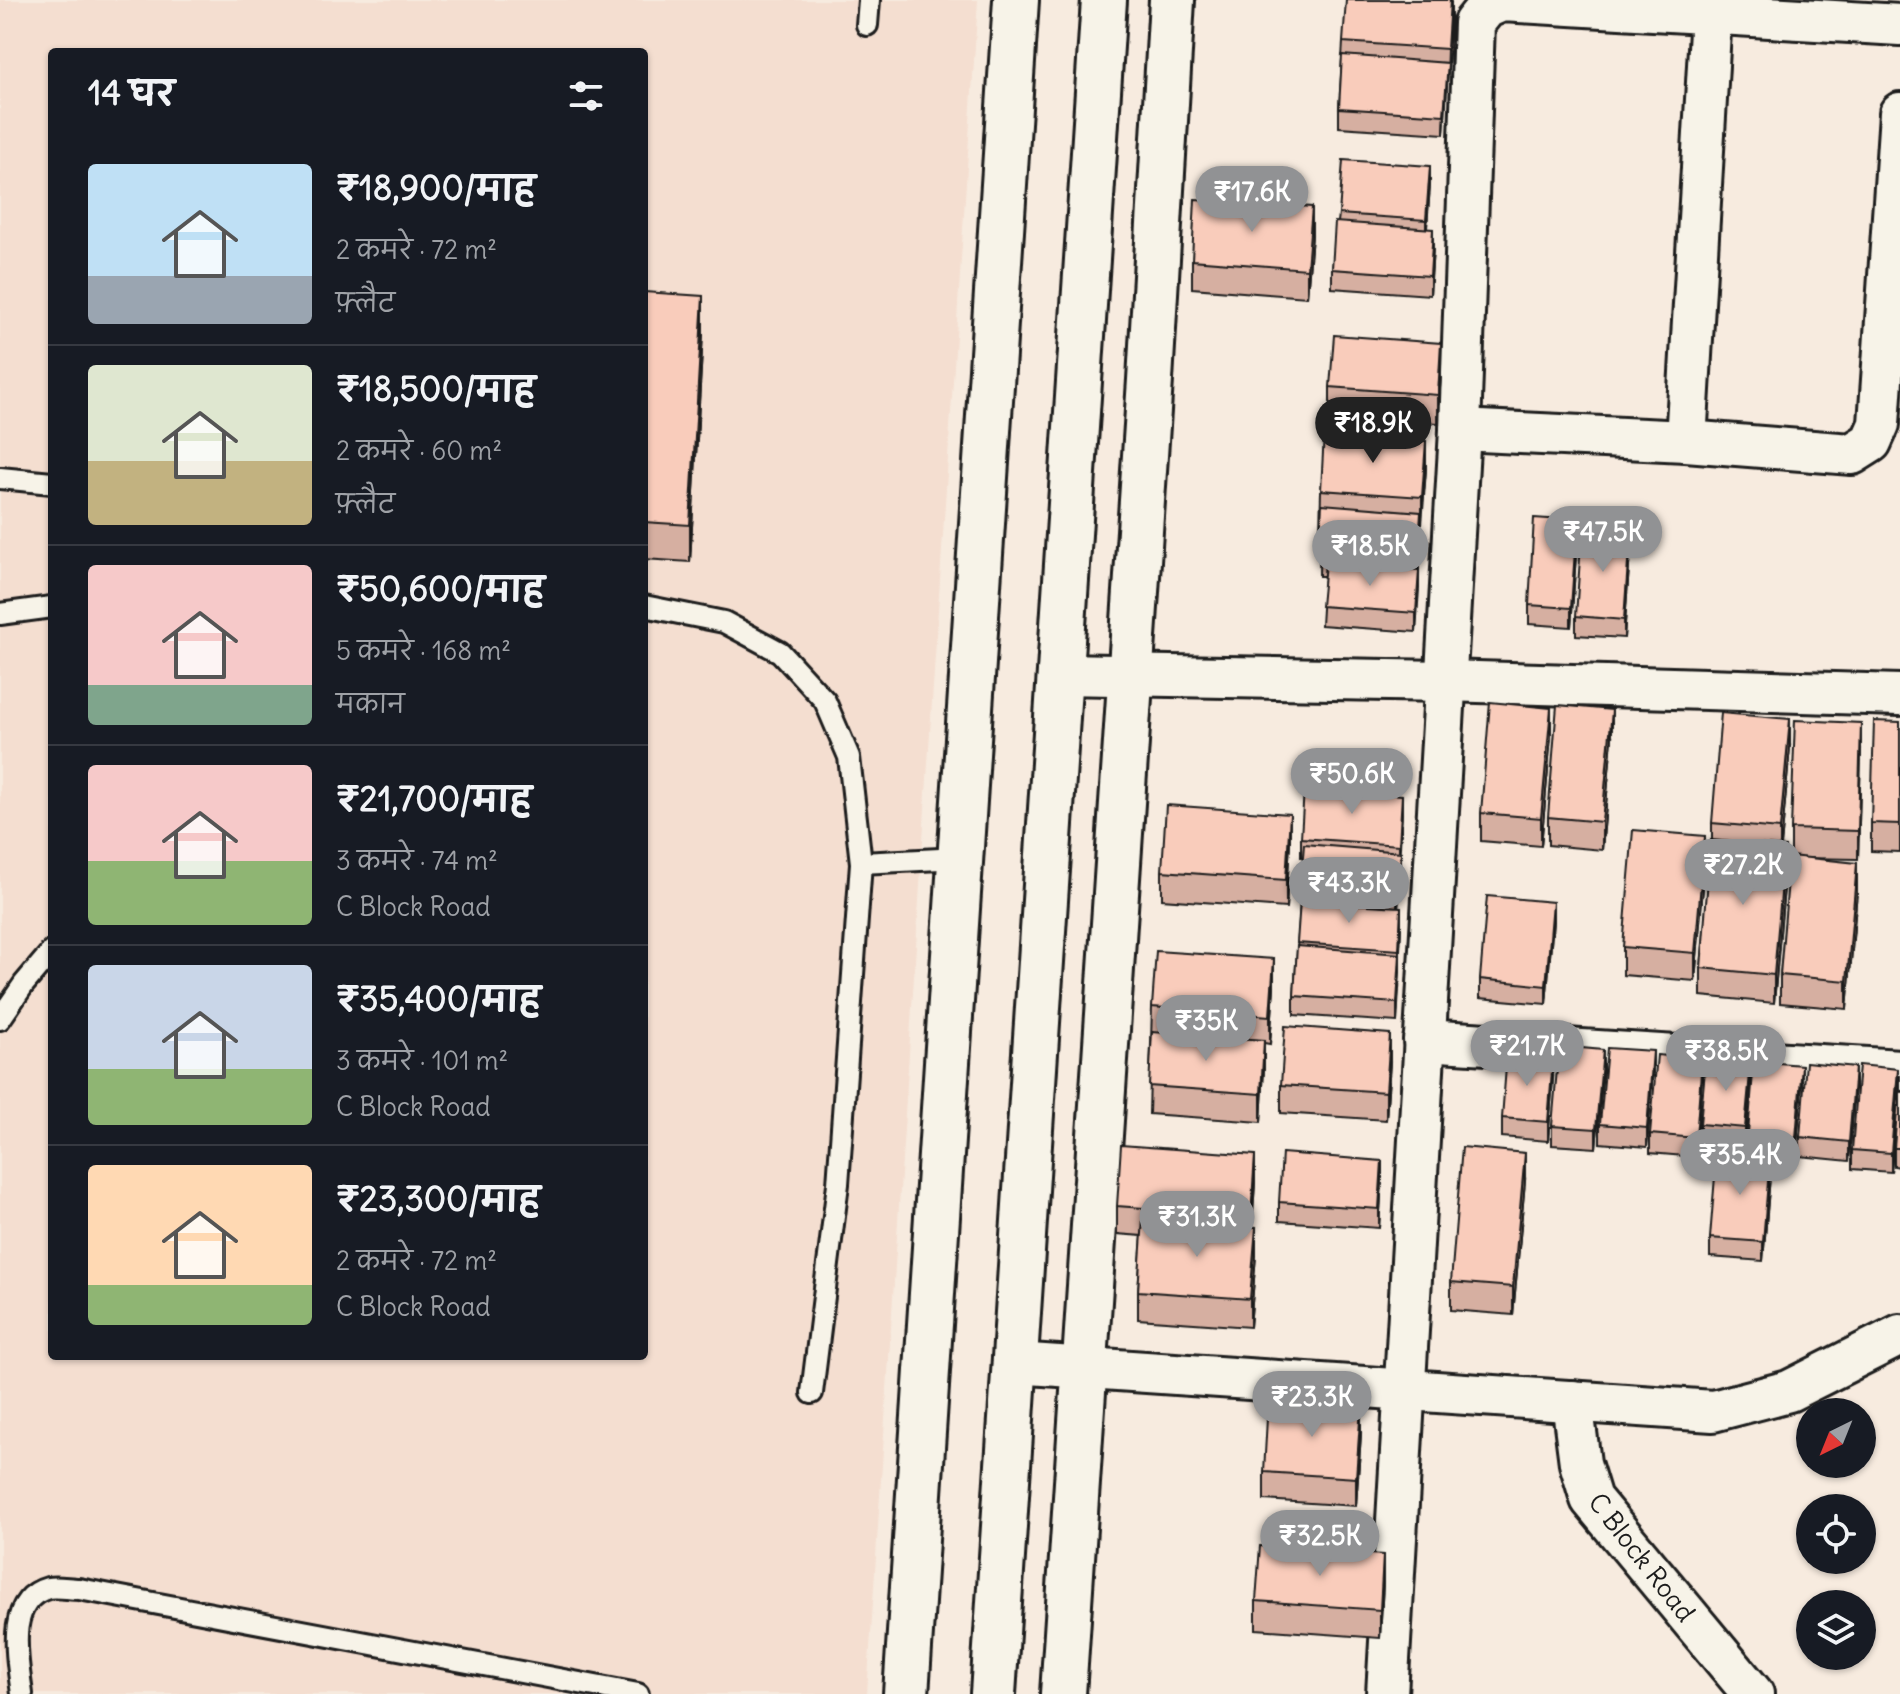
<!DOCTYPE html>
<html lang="hi">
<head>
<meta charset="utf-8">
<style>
	body { margin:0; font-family:Delius,"Playpen Sans Deva",sans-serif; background:#20242c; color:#f1f3f6; height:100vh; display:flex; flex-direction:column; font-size:30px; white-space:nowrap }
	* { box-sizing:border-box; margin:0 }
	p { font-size:26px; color:#9ea1a6 }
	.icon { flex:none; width:44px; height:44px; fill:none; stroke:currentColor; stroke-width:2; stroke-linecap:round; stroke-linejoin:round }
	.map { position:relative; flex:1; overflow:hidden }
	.sheet { position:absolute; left:48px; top:48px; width:600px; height:1312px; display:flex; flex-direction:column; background:#171b24; border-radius:8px; box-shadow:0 2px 6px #0004 }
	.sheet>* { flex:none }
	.needle { width:52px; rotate:223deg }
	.controls { position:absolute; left:1796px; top:1398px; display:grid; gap:16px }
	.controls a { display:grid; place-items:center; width:80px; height:80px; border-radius:50%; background:#171b24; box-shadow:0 2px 6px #0004; font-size:40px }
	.price { position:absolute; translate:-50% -68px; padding:0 18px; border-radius:28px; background:#919294; color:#fff; font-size:26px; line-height:52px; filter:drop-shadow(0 2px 4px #0008) }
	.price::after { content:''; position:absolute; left:50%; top:48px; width:24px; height:18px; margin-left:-12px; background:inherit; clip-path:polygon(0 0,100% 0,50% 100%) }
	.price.on { background:#222; color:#fff }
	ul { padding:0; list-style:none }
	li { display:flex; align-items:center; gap:24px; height:200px; padding:0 40px }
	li+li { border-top:2px solid #363941 }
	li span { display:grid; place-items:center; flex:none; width:224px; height:160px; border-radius:8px; color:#555 }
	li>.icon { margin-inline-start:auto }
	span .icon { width:96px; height:96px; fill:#fffc; stroke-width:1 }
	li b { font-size:34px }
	h2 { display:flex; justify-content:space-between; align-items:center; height:96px; padding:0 40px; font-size:34px }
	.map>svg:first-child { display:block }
	.built { fill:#f4ded0; fill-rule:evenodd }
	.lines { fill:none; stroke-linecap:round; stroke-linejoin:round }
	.lane-casing { stroke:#1c1c1c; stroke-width:26 }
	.street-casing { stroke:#1c1c1c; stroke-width:46 }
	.secondary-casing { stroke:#1c1c1c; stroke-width:50 }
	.lane { stroke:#f7f3e8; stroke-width:20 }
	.street { stroke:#f7f3e8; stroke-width:40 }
	.secondary { stroke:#f7f3e8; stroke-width:44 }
	.wall { fill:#d6afa1; stroke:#1c1c1c; stroke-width:2 }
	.shaded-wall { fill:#ae8f83; stroke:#1c1c1c; stroke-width:2 }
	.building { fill:#f9ccbb; stroke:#1c1c1c; stroke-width:2 }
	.labels { text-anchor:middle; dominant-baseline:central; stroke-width:6; stroke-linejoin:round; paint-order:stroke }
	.street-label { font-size:26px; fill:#1c1c1c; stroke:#f7f3e8 }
</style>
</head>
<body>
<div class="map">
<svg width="1900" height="1694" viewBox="0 0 1900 1694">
	<rect width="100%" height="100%" fill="#f7ebdf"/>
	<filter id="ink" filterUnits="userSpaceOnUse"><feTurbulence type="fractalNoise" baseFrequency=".0125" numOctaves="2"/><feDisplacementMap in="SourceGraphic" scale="16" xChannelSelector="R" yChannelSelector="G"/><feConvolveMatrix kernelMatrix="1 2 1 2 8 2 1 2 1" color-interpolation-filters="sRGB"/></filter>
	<g filter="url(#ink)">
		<path class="built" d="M0 0H978L867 1694H0ZM52 52H644V1356H52Z"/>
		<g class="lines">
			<defs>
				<g id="lane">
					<polyline points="867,25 869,0"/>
					<polyline points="0,478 52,483"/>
					<polyline points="644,606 724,622 780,652 825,701 849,757 861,863 838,1184 812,1393"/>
					<polyline points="0,614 52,607"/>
					<polyline points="861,863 960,858"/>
					<polyline points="0,1019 24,984 52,951"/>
					<path d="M22 1694C18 1661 4 1600 48 1588 57 1586 69 1589 79 1589L638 1694"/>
				</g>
				<g id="street">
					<polyline points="1460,430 1686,441 1852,454 1871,442 1879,424 1900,113"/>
					<polyline points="1686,441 1711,14"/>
					<polyline points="1060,674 1445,681 1900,695"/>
					<polyline points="1424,1040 1900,1070"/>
					<polyline points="1015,1363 1713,1411 1789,1391 1900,1335"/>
					<polyline points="1572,1401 1580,1463 1591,1499 1753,1694"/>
					<polyline points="1387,1694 1460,430 1474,23 1486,8 1502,1 1900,25"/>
				</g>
				<g id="secondary">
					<polyline points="906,1694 1016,0"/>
					<polyline points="993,1694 1104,0"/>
					<polyline points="1063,1694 1150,380 1172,0"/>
				</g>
			</defs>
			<use href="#lane" class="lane-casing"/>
			<use href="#street" class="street-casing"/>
			<use href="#secondary" class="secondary-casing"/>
			<use href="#lane" class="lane"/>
			<use href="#street" class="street"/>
			<use href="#secondary" class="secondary"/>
		</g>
		<g class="wall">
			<polygon points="1451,20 1444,134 1339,127 1339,108 1343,42"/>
			<polygon points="1430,185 1427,228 1433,247 1430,295 1332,288 1332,269 1339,214"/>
			<polygon points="1312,235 1307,297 1192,288 1192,260"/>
			<polygon points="644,292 703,333 690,562 644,559"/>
			<polygon points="1441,371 1438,423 1330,415 1330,387"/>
			<polygon points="1426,469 1421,525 1416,632 1321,625 1324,576 1319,576 1321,490"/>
			<polygon points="1577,540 1571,627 1529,624 1529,605"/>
			<polygon points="1630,552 1624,638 1576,635 1576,616"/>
			<polygon points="1900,722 1900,852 1871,851 1871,823"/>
			<polygon points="1551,736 1541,846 1481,841 1481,813"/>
			<polygon points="1612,738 1602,850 1548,845 1548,817"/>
			<polygon points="1790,747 1781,846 1785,875 1774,1003 1701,996 1701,968 1712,840 1712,823"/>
			<polygon points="1861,751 1858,859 1806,858 1857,891 1847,1009 1780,1003 1780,975 1791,856 1791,829"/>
			<polygon points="1402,814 1399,851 1401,871 1398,907 1401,926 1397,1022 1294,1015 1294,996 1303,857 1301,857 1301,838"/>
			<polygon points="1290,842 1286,908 1162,899 1162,871"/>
			<polygon points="1705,864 1695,981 1623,975 1623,947"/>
			<polygon points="1553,921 1546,1004 1480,998 1480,979"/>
			<polygon points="1274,987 1270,1044 1264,1043 1264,1068 1261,1122 1149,1114 1152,1007"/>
			<polygon points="1390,1062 1386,1120 1281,1113 1281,1085"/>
			<polygon points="1603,1069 1596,1148 1552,1145 1552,1126"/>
			<polygon points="1653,1070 1647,1147 1600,1143 1600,1124"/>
			<polygon points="1900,1075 1900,1167 1894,1166 1894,1148"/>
			<polygon points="1553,1078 1548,1141 1502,1137 1502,1118"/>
			<polygon points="1702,1078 1696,1157 1650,1153 1650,1134"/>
			<polygon points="1751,1081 1745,1147 1700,1143 1700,1124"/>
			<polygon points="1802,1084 1796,1157 1748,1152 1748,1133"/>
			<polygon points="1855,1086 1849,1161 1800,1156 1800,1137"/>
			<polygon points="1898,1088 1891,1172 1852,1169 1852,1150"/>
			<polygon points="1770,1176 1763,1261 1710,1257 1710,1238"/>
			<polygon points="1382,1180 1379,1228 1279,1221 1279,1202"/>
			<polygon points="1525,1181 1513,1315 1451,1310 1451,1282"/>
			<polygon points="1255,1183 1252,1226 1256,1255 1250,1327 1138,1319 1138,1291 1142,1236 1117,1234 1117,1206"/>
			<polygon points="1361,1434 1356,1506 1264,1500 1264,1472"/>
			<polygon points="1383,1583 1380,1638 1256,1629 1256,1601"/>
		</g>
		<g class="shaded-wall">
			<polygon points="1451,0 1451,20 1444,134 1447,49"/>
			<polygon points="1430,166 1430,185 1426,239 1426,220"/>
			<polygon points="1312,207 1312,235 1307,297 1307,269"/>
			<polygon points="1433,229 1433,247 1430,295 1430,276"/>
			<polygon points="703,296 703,333 690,562 690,525"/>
			<polygon points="1441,343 1441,371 1438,423 1438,395"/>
			<polygon points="1426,441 1426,469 1422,525 1422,497"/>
			<polygon points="1421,512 1421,531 1418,583 1418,564"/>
			<polygon points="1577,521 1577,540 1571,627 1571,608"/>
			<polygon points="1630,533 1630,552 1624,638 1624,620"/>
			<polygon points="1419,570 1419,589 1416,632 1416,613"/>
			<polygon points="1551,708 1551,736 1541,846 1541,818"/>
			<polygon points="1612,710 1612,738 1602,850 1602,822"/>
			<polygon points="1790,719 1790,747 1780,857 1780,829"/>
			<polygon points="1861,723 1861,751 1858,859 1858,831"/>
			<polygon points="1402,795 1402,814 1399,864 1399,845"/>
			<polygon points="1290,814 1290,842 1286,908 1286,880"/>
			<polygon points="1705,836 1705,864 1695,981 1695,953"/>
			<polygon points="1785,847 1785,875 1774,1003 1774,975"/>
			<polygon points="1401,852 1401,871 1397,921 1397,902"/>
			<polygon points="1857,863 1857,891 1847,1009 1847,981"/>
			<polygon points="1553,902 1553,921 1546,1004 1546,986"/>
			<polygon points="1401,907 1401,926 1399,969 1399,950"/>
			<polygon points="1400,954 1400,973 1397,1022 1397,1003"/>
			<polygon points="1274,959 1274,987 1270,1044 1270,1016"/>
			<polygon points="1390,1034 1390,1062 1386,1120 1386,1092"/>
			<polygon points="1264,1040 1264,1068 1261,1122 1261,1094"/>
			<polygon points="1603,1050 1603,1069 1596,1148 1596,1129"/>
			<polygon points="1653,1051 1653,1070 1647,1147 1647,1128"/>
			<polygon points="1553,1059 1553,1078 1548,1141 1548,1122"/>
			<polygon points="1702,1059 1702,1078 1696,1157 1696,1138"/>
			<polygon points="1751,1062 1751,1081 1745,1147 1745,1128"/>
			<polygon points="1802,1065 1802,1084 1796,1157 1796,1138"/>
			<polygon points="1855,1067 1855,1086 1849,1161 1849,1142"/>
			<polygon points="1898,1069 1898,1088 1891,1172 1891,1153"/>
			<polygon points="1525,1153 1525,1181 1513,1315 1513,1287"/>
			<polygon points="1255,1155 1255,1183 1251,1244 1251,1216"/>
			<polygon points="1770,1157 1770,1176 1763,1261 1763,1242"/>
			<polygon points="1382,1161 1382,1180 1379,1228 1379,1209"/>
			<polygon points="1256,1227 1256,1255 1250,1327 1250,1299"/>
			<polygon points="1361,1406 1361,1434 1356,1506 1356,1478"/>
			<polygon points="1383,1555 1383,1583 1380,1638 1380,1610"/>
		</g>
		<g class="building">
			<polygon points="1346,0 1450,0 1447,49 1343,42"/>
			<polygon points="1342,55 1448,63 1444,115 1339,108"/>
			<polygon points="1343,160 1430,166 1426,220 1339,214"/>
			<polygon points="1195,199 1312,207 1307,269 1192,260"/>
			<polygon points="1335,222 1433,229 1430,276 1332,269"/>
			<polygon points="644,292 703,296 690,525 644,522"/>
			<polygon points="1334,335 1441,343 1438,395 1330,387"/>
			<polygon points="1324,433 1426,441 1422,497 1321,490"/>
			<polygon points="1322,504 1421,512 1418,564 1319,557"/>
			<polygon points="1534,518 1577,521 1571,608 1529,605"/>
			<polygon points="1582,529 1630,533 1624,620 1576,616"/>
			<polygon points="1325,563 1419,570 1416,613 1321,606"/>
			<polygon points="1490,702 1551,708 1541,818 1481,813"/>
			<polygon points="1557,705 1612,710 1602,822 1548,817"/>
			<polygon points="1721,713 1790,719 1780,829 1712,823"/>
			<polygon points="1795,720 1861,723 1858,831 1791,829"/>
			<polygon points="1874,721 1900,722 1900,824 1871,823"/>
			<polygon points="1304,788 1402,795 1399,845 1301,838"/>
			<polygon points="1166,805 1290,814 1286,880 1162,871"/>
			<polygon points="1633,830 1705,836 1695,953 1623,947"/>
			<polygon points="1711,840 1785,847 1774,975 1701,968"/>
			<polygon points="1304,844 1401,852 1397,902 1300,895"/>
			<polygon points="1790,856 1857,863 1847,981 1780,975"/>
			<polygon points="1487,896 1553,902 1546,986 1480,979"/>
			<polygon points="1300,901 1401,907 1399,950 1297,943"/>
			<polygon points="1297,946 1400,954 1397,1003 1294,996"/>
			<polygon points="1156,951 1274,959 1270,1016 1152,1007"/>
			<polygon points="1285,1026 1390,1034 1386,1092 1281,1085"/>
			<polygon points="1152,1032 1264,1040 1261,1094 1149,1086"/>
			<polygon points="1559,1046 1603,1050 1596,1129 1552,1126"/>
			<polygon points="1607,1048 1653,1051 1647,1128 1600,1124"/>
			<polygon points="1507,1054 1553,1059 1548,1122 1502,1118"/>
			<polygon points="1657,1055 1702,1059 1696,1138 1650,1134"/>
			<polygon points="1706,1059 1751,1062 1745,1128 1700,1124"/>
			<polygon points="1754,1061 1802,1065 1796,1138 1748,1133"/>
			<polygon points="1806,1062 1855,1067 1849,1142 1800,1137"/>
			<polygon points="1859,1065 1898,1069 1891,1153 1852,1150"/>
			<polygon points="1900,1075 1900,1148 1894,1148"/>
			<polygon points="1121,1145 1255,1155 1251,1216 1117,1206"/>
			<polygon points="1462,1147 1525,1153 1513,1287 1451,1282"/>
			<polygon points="1717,1152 1770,1157 1763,1242 1710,1238"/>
			<polygon points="1282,1153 1382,1161 1379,1209 1279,1202"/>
			<polygon points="1143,1219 1256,1227 1250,1299 1138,1291"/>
			<polygon points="1268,1400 1361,1406 1356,1478 1264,1472"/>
			<polygon points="1260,1546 1383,1555 1380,1610 1256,1601"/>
		</g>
	</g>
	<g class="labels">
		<g class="street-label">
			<text transform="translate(1642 1557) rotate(52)">C Block Road</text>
		</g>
	</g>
</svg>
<div class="controls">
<a><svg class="needle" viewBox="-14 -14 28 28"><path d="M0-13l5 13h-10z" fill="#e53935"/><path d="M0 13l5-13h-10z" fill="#9ea1a6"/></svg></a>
<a><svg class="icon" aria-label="locate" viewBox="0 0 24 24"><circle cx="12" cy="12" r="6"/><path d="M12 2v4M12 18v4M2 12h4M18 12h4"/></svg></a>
<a><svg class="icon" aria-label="layers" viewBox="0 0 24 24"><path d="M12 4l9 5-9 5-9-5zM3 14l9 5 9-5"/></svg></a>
</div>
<b class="price" style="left:1252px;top:234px">₹17.6K</b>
<b class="price on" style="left:1373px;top:465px">₹18.9K</b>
<b class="price" style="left:1603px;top:574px">₹47.5K</b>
<b class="price" style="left:1370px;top:588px">₹18.5K</b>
<b class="price" style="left:1352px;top:816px">₹50.6K</b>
<b class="price" style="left:1743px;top:907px">₹27.2K</b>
<b class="price" style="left:1349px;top:925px">₹43.3K</b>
<b class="price" style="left:1206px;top:1063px">₹35K</b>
<b class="price" style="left:1527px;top:1088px">₹21.7K</b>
<b class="price" style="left:1726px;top:1093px">₹38.5K</b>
<b class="price" style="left:1740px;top:1197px">₹35.4K</b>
<b class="price" style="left:1197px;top:1259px">₹31.3K</b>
<b class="price" style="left:1312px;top:1439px">₹23.3K</b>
<b class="price" style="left:1320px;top:1578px">₹32.5K</b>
<section class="sheet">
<h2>14 घर<svg class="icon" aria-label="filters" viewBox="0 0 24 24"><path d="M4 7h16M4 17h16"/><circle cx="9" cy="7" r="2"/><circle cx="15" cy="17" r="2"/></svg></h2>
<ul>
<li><span style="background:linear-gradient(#bfe0f5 70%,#9aa5b1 0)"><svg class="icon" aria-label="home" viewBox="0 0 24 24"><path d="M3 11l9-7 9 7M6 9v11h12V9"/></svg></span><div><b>₹18,900/माह</b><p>2 कमरे · 72 m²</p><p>फ़्लैट</p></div></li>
<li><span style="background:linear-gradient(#dfe7d0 60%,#c2b280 0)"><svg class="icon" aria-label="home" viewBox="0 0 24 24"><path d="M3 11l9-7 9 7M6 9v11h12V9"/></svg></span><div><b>₹18,500/माह</b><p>2 कमरे · 60 m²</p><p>फ़्लैट</p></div></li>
<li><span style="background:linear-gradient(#f6c9c9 75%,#7fa58c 0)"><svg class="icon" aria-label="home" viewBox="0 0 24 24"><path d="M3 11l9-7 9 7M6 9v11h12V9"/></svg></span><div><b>₹50,600/माह</b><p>5 कमरे · 168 m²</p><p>मकान</p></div></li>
<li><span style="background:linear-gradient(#f6c9c9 60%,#8fb573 0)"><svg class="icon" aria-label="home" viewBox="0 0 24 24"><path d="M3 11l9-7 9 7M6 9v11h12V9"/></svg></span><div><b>₹21,700/माह</b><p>3 कमरे · 74 m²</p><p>C Block Road</p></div></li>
<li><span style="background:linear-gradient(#c9d6e8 65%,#8fb573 0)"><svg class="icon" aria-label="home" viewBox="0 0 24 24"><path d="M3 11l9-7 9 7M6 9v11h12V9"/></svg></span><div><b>₹35,400/माह</b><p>3 कमरे · 101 m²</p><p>C Block Road</p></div></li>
<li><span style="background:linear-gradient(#ffd9b3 75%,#8fb573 0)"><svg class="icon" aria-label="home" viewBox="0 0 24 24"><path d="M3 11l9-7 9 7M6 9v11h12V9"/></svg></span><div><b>₹23,300/माह</b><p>2 कमरे · 72 m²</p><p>C Block Road</p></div></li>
</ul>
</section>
</div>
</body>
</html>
